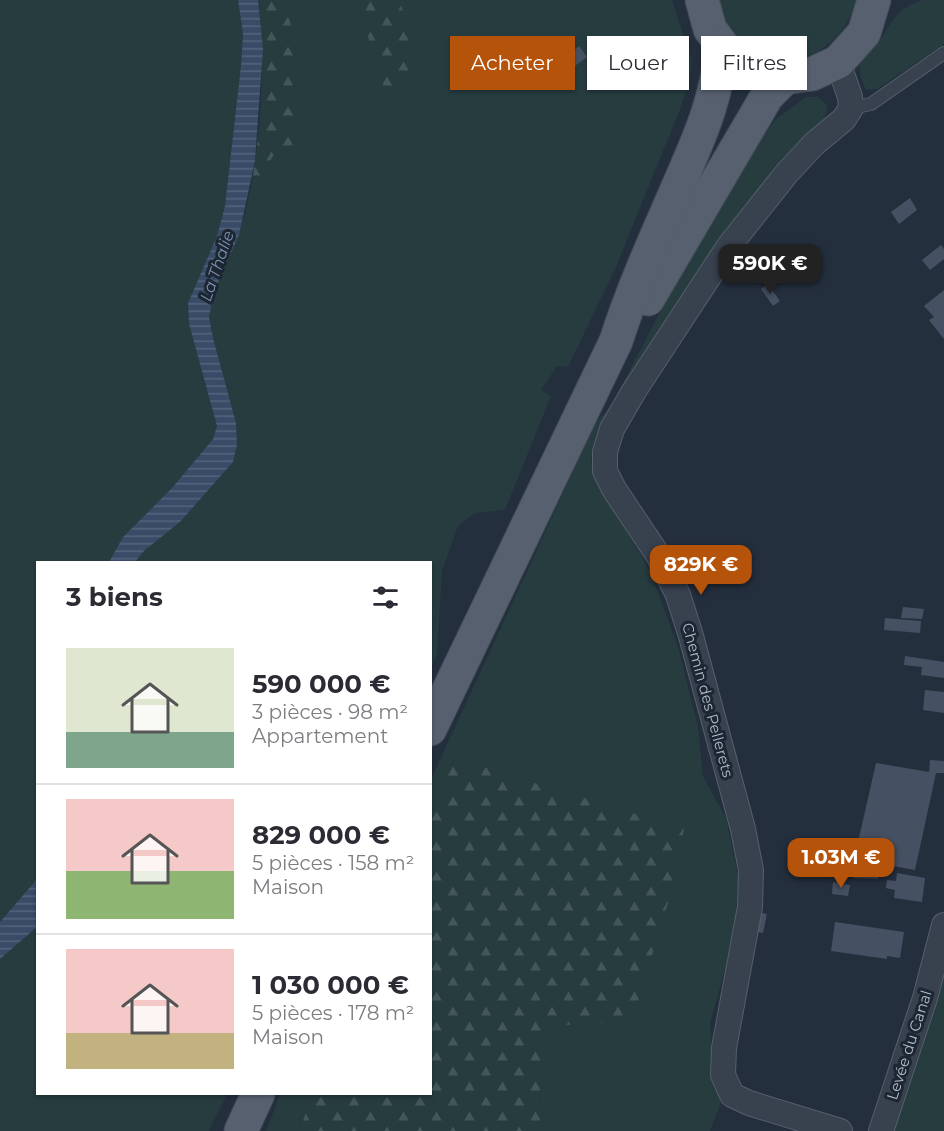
<!DOCTYPE html>
<html lang="fr">
<head>
<meta charset="utf-8">
<style>
	body { margin:0; font-family:Montserrat,sans-serif; background:#f7f7f7; color:#2b2b33; height:100vh; display:flex; flex-direction:column; font-size:22px; white-space:nowrap }
	* { box-sizing:border-box; margin:0 }
	p { font-size:20px; color:#7c7c81 }
	.icon { flex:none; width:33px; height:33px; fill:none; stroke:currentColor; stroke-width:2; stroke-linecap:round; stroke-linejoin:round }
	.map { position:relative; flex:1; overflow:hidden }
	.drawer { position:absolute; left:36px; top:561px; width:396px; height:534px; display:flex; flex-direction:column; background:#fff; border-radius:0px; box-shadow:0 2px 4px #0004 }
	.drawer>* { flex:none }
	.banner { position:absolute; left:450px; top:36px; width:404px; height:54px; display:flex; gap:12px }
	.price { position:absolute; translate:-50% -51px; padding:0 14px; border-radius:12px; background:#b45309; color:#fff; font-size:20px; line-height:39px; filter:drop-shadow(0 2px 3px #0008) }
	.price::after { content:''; position:absolute; left:50%; top:36px; width:18px; height:14px; margin-left:-9px; background:inherit; clip-path:polygon(0 0,100% 0,50% 100%) }
	.price.active { background:#222; color:#fff }
	ul { padding:0; list-style:none }
	li { display:flex; align-items:center; gap:18px; height:150px; padding:0 30px }
	li+li { border-top:2px solid #e1e1e2 }
	li span { display:grid; place-items:center; flex:none; width:168px; height:120px; border-radius:0px; color:#555 }
	li>.icon { margin-inline-start:auto }
	span .icon { width:72px; height:72px; fill:#fffc; stroke-width:1 }
	li b { font-size:26px }
	h2 { display:flex; justify-content:space-between; align-items:center; height:72px; padding:0 30px; font-size:26px }
	.tag { padding:0 21px; border-radius:0px; background:#fff; box-shadow:0 2px 4px #0004; font-size:21px; line-height:54px }
	.tag.active { background:#b45309; color:#fff }
	.map>svg:first-child { display:block }
	.grass { fill:#263c3f }
	.forest { fill:url(#forest-firs) }
	.water { fill:url(#water-rules) }
	.building { fill:#455162 }
	.lines { fill:none; stroke-linecap:round; stroke-linejoin:round }
	.lane-casing { stroke:#565f6c; stroke-width:14 }
	.street-casing { stroke:#565f6c; stroke-width:26 }
	.primary-casing { stroke:#414a57; stroke-width:35 }
	.lane { stroke:#38414e; stroke-width:12 }
	.street { stroke:#38414e; stroke-width:24 }
	.primary { stroke:#56606e; stroke-width:33 }
	.labels { text-anchor:middle; dominant-baseline:central; stroke-width:6; stroke-linejoin:round; paint-order:stroke }
	.street-label { font-size:15px; fill:#b4bcc9; stroke:#1d2633 }
	.water-label { font-size:16px; font-style:italic; fill:#7c92b1; stroke:#1d2633 }
</style>
</head>
<body>
<div class="map">
<svg width="944" height="1131" viewBox="0 0 944 1131">
	<defs>
		<pattern id="forest-firs" width="22" height="20" patternUnits="userSpaceOnUse" patternTransform="scale(1.5)"><rect width="22" height="20" fill="#263c3f"/><path d="M5 1l3.5 6h-7zM16 11l3.5 6h-7z" fill="#435659"/></pattern>
		<pattern id="water-rules" width="6" height="5" patternUnits="userSpaceOnUse" patternTransform="scale(1.5)"><rect width="6" height="5" fill="#394c67"/><path d="M0 2.5h6" fill="none" stroke="#53647b"/></pattern>
	</defs>
	<rect width="100%" height="100%" fill="#242f3e"/>
	<g class="grass">
		<polygon points="0,0 238,0 243,34 241,65 225,206 217,236 188,303 189,324 217,426 213,439 172,488 123,537 109,562 38,562 37,879 0,922"/>
		<polygon points="283,0 672,0 692,61 690,78 681,107 615,269 568,367 557,366 541,390 551,396 505,510 475,513 458,526 442,571 437,655 431,668 430,562 135,562 144,551 181,521 233,462 224,380 213,338 209,317 215,289 245,214 253,176 261,177 273,156 294,143 295,37"/>
		<path d="M718 0H856C844 53 780 82 739 40 727 29 722 15 718 0Z"/>
		<path d="M922 0H944V44L877 89 866 90 861 78 859 64C866 56 875 48 881 39 895 18 896 9 922 0Z"/>
		<polygon points="806,97 818,97 827,105 825,117 746,204 700,268 670,320 610,408 591,458 596,480 650,571 678,647 698,727 703,776 726,818 739,881 734,937 710,1024 714,1085 721,1102 710,1131 542,1131 540,1088 551,1026 455,758 431,814 431,779 596,422 610,408 682,270 742,166 775,120"/>
		<polygon points="37,927 38,1094 227,1094 209,1131 0,1131 0,959"/>
		<polygon points="944,968 944,1131 891,1131"/>
		<polygon points="280,1094 313,1094 299,1131 266,1131"/>
	</g>
	<g class="forest">
		<path d="M258 0H283L295 37 301 119 295 143 273 156 261 177 253 176C262 118 265 58 258 0Z"/>
		<polygon points="357,0 399,0 406,19 413,81 402,90 384,89"/>
		<polygon points="455,758 684,829 671,893 632,1021 551,1026 540,1088 542,1131 299,1131 313,1094 430,1094 431,814"/>
	</g>
	<g class="water">
		<polygon points="238,0 258,0 263,49 255,161 239,235 215,289 209,317 213,338 236,423 237,445 233,462 181,521 144,551 135,562 109,562 123,537 172,488 213,439 217,426 189,324 188,303 217,236 225,206 241,65 243,34"/>
		<polygon points="37,879 37,927 0,959 0,922"/>
	</g>
	<g class="building">
		<polygon points="579,46 587,57 564,74 557,64"/>
		<polygon points="910,198 917,210 899,224 891,212"/>
		<polygon points="941,245 944,249 944,259 930,270 922,260"/>
		<polygon points="768,284 780,301 773,306 761,289"/>
		<polygon points="944,290 944,339 929,320 934,317 924,306"/>
		<polygon points="903,607 924,609 922,619 901,618"/>
		<polygon points="885,618 921,621 920,633 884,630"/>
		<polygon points="905,656 944,662 944,678 921,675 922,667 904,665"/>
		<polygon points="925,690 944,692 944,713 923,710"/>
		<polygon points="930,760 944,761 944,773 936,773 915,870 882,864 878,879 854,878 851,873 876,763 929,772"/>
		<polygon points="897,873 925,878 922,902 894,898 895,890 886,888 887,880 896,881"/>
		<polygon points="833,882 850,885 848,896 832,894"/>
		<polygon points="757,912 767,914 763,933 753,931"/>
		<polygon points="835,922 904,932 900,958 887,956 887,959 831,951"/>
	</g>
	<g class="lines">
		<defs>
			<polyline id="lane" points="851,108 871,104 944,53"/>
			<g id="street">
				<polyline points="838,62 850,97 851,108 844,119 814,144 787,173 729,246 634,391 612,429 605,452 605,471 614,489 658,555 678,595 691,636 726,766 743,829 751,870 750,907 724,1048 723,1075 732,1095 749,1103 840,1131"/>
				<polyline points="881,1131 925,998 944,925"/>
			</g>
			<g id="primary">
				<polyline points="702,0 710,29 729,55 754,71 785,78 812,74 838,62 864,33 874,0"/>
				<polyline points="648,299 767,96 785,78"/>
				<path d="M430 729 616 341C632 291 653 244 674 196 695 147 719 99 721 44"/>
				<polyline points="241,1131 258,1094"/>
			</g>
		</defs>
		<use href="#lane" class="lane-casing"/>
		<use href="#street" class="street-casing"/>
		<use href="#primary" class="primary-casing"/>
		<use href="#lane" class="lane"/>
		<use href="#street" class="street"/>
		<use href="#primary" class="primary"/>
	</g>
	<g class="labels">
		<g class="street-label">
			<text transform="translate(708 700) rotate(75)">Chemin des Pellerets</text>
			<text transform="translate(909 1045) rotate(-72)">Levée du Canal</text>
		</g>
		<g class="water-label">
			<text transform="translate(217 266) rotate(-71)">La Thalie</text>
		</g>
	</g>
</svg>
<b class="price active" style="left:770px;top:295px">590K €</b>
<b class="price" style="left:701px;top:596px">829K €</b>
<b class="price" style="left:841px;top:889px">1.03M €</b>
<div class="banner">
<a class="tag active">Acheter</a>
<a class="tag">Louer</a>
<a class="tag">Filtres</a>
</div>
<section class="drawer">
<h2>3 biens<svg class="icon" aria-label="filters" viewBox="0 0 24 24"><path d="M4 7h16M4 17h16"/><circle cx="9" cy="7" r="2"/><circle cx="15" cy="17" r="2"/></svg></h2>
<ul>
<li><span style="background:linear-gradient(#dfe7d0 70%,#7fa58c 0)"><svg class="icon" aria-label="home" viewBox="0 0 24 24"><path d="M3 11l9-7 9 7M6 9v11h12V9"/></svg></span><div><b>590 000 €</b><p>3 pièces · 98 m²</p><p>Appartement</p></div></li>
<li><span style="background:linear-gradient(#f6c9c9 60%,#8fb573 0)"><svg class="icon" aria-label="home" viewBox="0 0 24 24"><path d="M3 11l9-7 9 7M6 9v11h12V9"/></svg></span><div><b>829 000 €</b><p>5 pièces · 158 m²</p><p>Maison</p></div></li>
<li><span style="background:linear-gradient(#f6c9c9 70%,#c2b280 0)"><svg class="icon" aria-label="home" viewBox="0 0 24 24"><path d="M3 11l9-7 9 7M6 9v11h12V9"/></svg></span><div><b>1 030 000 €</b><p>5 pièces · 178 m²</p><p>Maison</p></div></li>
</ul>
</section>
</div>
</body>
</html>
